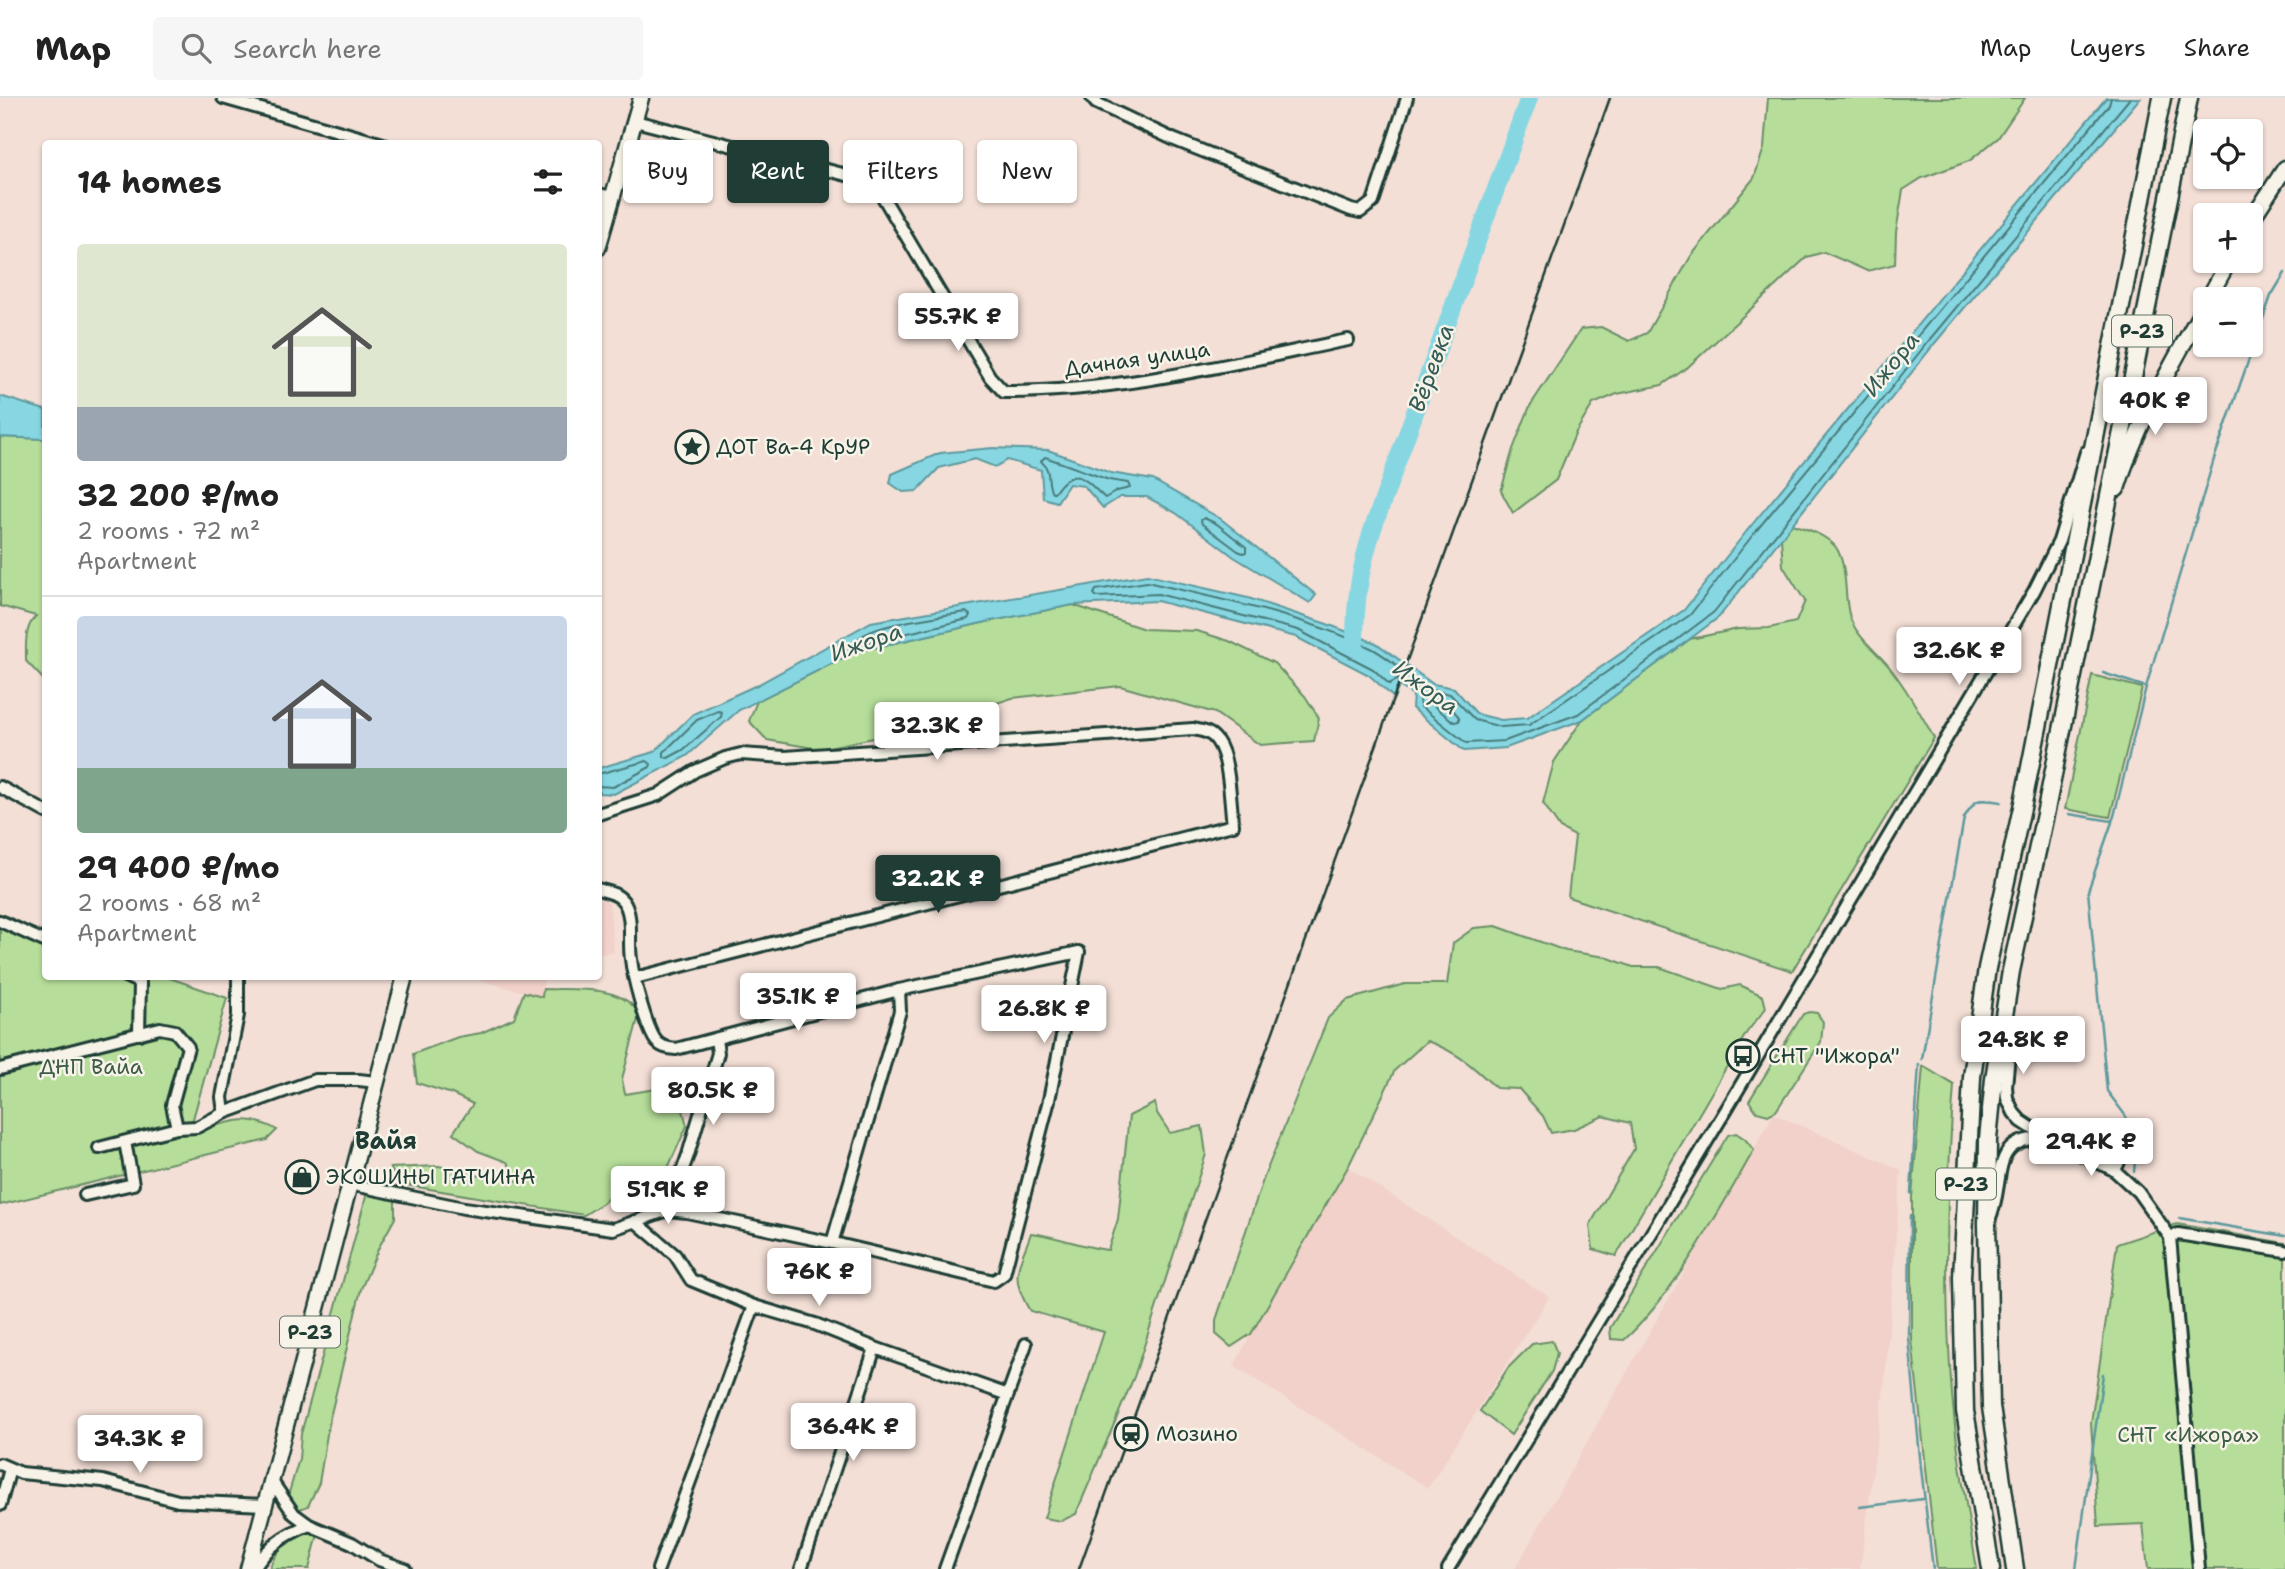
<!DOCTYPE html>
<html lang="en">
<head>
<meta charset="utf-8">
<style>
	body { margin:0; font-family:"Shantell Sans",sans-serif; background:#f6f6f6; color:#222; height:100vh; display:flex; flex-direction:column; font-size:26px; white-space:nowrap }
	* { box-sizing:border-box; margin:0 }
	p { font-size:23px; color:#767676 }
	.icon { flex:none; width:38px; height:38px; fill:none; stroke:currentColor; stroke-width:2; stroke-linecap:round; stroke-linejoin:round }
	.map { position:relative; flex:1; overflow:hidden }
	.sheet { position:absolute; left:42px; top:42px; width:560px; height:840px; display:flex; flex-direction:column; background:#fff; border-radius:7px; box-shadow:0 2px 5px #0004 }
	.sheet>* { flex:none }
	.guide { position:absolute; left:623px; top:42px; width:665px; height:63px; display:flex; gap:14px }
	.fabs { position:absolute; left:2193px; top:21px; display:grid; gap:14px }
	.fabs a { display:grid; place-items:center; width:70px; height:70px; border-radius:7px; background:#fff; box-shadow:0 2px 5px #0004; font-size:35px }
	.price { position:absolute; translate:-50% -60px; padding:0 16px; border-radius:7px; background:#fff; color:#222; font-size:23px; line-height:46px; filter:drop-shadow(0 2px 4px #0008) }
	.price::after { content:''; position:absolute; left:50%; top:42px; width:21px; height:16px; margin-left:-10px; background:inherit; clip-path:polygon(0 0,100% 0,50% 100%) }
	.price.active { background:#1f3d34; color:#fff }
	ul { padding:0; list-style:none }
	li { display:grid; align-content:center; gap:14px; height:371px; padding:0 35px }
	li+li { border-top:2px solid #e0e0e0 }
	li span { display:grid; place-items:center; height:217px; border-radius:7px; color:#555 }
	li>.icon { margin-inline-start:auto }
	span .icon { width:126px; height:126px; fill:#fffc; stroke-width:1 }
	li b { font-size:30px }
	h2 { display:flex; justify-content:space-between; align-items:center; height:84px; padding:0 35px; font-size:30px }
	.pill { padding:0 24px; border-radius:7px; background:#fff; box-shadow:0 2px 5px #0004; font-size:24px; line-height:63px }
	.pill.active { background:#1f3d34; color:#fff }
	header { display:flex; align-items:center; gap:42px; box-sizing:border-box; height:98px; padding:0 35px; background:#fff; border-bottom:2px solid #e0e0e0 }
	header strong { font-size:33px }
	nav { display:flex; gap:38px; margin-inline-start:auto; font-size:24px }
	.search { width:490px; height:63px; background:#f6f6f6; display:flex; align-items:center; gap:18px; box-sizing:border-box; padding:0 24px; border-radius:7px; color:#767676; font-size:26px }
	.map>svg:first-child { display:block }
	.built { fill:#f1d1c9 }
	.green { fill:#b6de9a; stroke:#6a8e67; stroke-width:2 }
	.water { fill:#87d7e3; stroke:#5d999d; stroke-width:2 }
	.lines { fill:none; stroke-linecap:round; stroke-linejoin:round }
	.shore { stroke:#497b7a; stroke-width:2 }
	.stream { stroke:#5d999d; stroke-width:2.5 }
	.river { stroke:#87d7e3; stroke-width:18 }
	.minor-casing { stroke:#1f3d34; stroke-width:16 }
	.major-casing { stroke:#1f3d34; stroke-width:19 }
	.highway-casing { stroke:#1f3d34; stroke-width:21 }
	.minor { stroke:#f7f3e8; stroke-width:10 }
	.major { stroke:#f7f3e8; stroke-width:14 }
	.highway { stroke:#f7f3e8; stroke-width:16 }
	.rail { stroke:#1f3d34; stroke-width:2.5 }
	.labels { text-anchor:middle; dominant-baseline:central; stroke-width:5; stroke-linejoin:round; paint-order:stroke }
	.shield { fill:#f7f3e8; stroke:#60746a; stroke-width:2 }
	.shield-label { font-size:19px; font-weight:bold; fill:#1f3d34 }
	.street-label { font-size:21px; fill:#1f3d34; stroke:#f7f3e8 }
	.poi-label { font-size:21px; fill:#1f3d34; stroke:#f7f3e8; text-anchor:start }
	.park-label { font-size:21px; fill:#3d5d48; stroke:#f7f3e8 }
	.water-label { font-size:23px; font-style:italic; fill:#345c57; stroke:#f7f3e8 }
	.quarter-label { font-size:24px; font-weight:bold; fill:#1f3d34; stroke:#f7f3e8 }
</style>
</head>
<body>
<header>
<strong>Map</strong>
<div class="search"><svg class="icon" aria-label="search" viewBox="0 0 24 24"><circle cx="10" cy="10" r="6"/><path d="M15 15l6 6"/></svg>Search here</div>
<nav><a>Map</a><a>Layers</a><a>Share</a></nav>
</header>
<div class="map">
<svg width="2285" height="1471" viewBox="0 0 2285 1471">
	<rect width="100%" height="100%" fill="#f3dfd6"/>
	<filter id="ink" filterUnits="userSpaceOnUse"><feTurbulence type="fractalNoise" baseFrequency=".0143" numOctaves="2"/><feDisplacementMap in="SourceGraphic" scale="14" xChannelSelector="R" yChannelSelector="G"/><feConvolveMatrix kernelMatrix="1 2 1 2 8 2 1 2 1" color-interpolation-filters="sRGB"/></filter>
	<g filter="url(#ink)">
		<g class="built">
			<polygon points="599,801 609,804 614,854 599,856"/>
			<polygon points="468,879 544,879 542,899 524,894"/>
			<polygon points="1774,1016 1901,1072 1885,1282 1860,1471 1515,1471"/>
			<polygon points="1343,1066 1549,1199 1428,1390 1234,1268"/>
		</g>
		<g class="green">
			<polygon points="1768,0 2025,0 1998,40 1969,63 1922,80 1903,92 1896,134 1895,166 1867,173 1824,154 1807,159 1688,269 1662,287 1617,296 1593,306 1576,334 1556,382 1513,415 1501,393 1513,351 1530,308 1581,231 1601,229 1629,243 1647,235 1691,158 1754,80 1764,50"/>
			<path d="M0 339 45 341 44 582 26 563C26 547 24 530 36 518L0 508Z"/>
			<path d="M1792 426C1807 431 1824 436 1835 448 1848 465 1844 498 1849 516 1855 539 1877 553 1891 571 1908 593 1921 616 1934 640L1792 873 1568 799 1575 738 1560 730 1543 705 1554 664 1582 622 1690 541 1738 531 1769 530 1796 524 1805 503 1783 468 1781 440Z"/>
			<polygon points="1073,507 1144,531 1197,533 1229,543 1274,565 1305,598 1319,620 1314,643 1260,647 1215,615 1120,588 1012,600 918,631 819,651 767,642 749,623 757,603 855,554 991,523"/>
			<polygon points="2092,577 2142,590 2110,719 2065,711"/>
			<path d="M0 816 7 821 45 835 46 878 167 879 227 900 189 1035C224 1028 242 1012 277 1032L267 1042 0 1107Z"/>
			<path d="M1496 828 1566 853 1606 859 1633 869H1659L1722 891 1740 887 1763 898 1766 910 1747 934 1616 1158 1593 1151 1590 1127 1634 1051 1630 1025 1603 1018 1574 1031 1551 1035 1543 1018 1519 991 1496 990C1473 968 1457 954 1427 943L1395 972 1349 1067 1251 1236 1231 1249 1216 1236V1222L1264 1079 1328 920 1347 902 1405 886H1447L1453 845 1474 830Z"/>
			<path d="M543 891C572 892 625 886 639 917L622 981 625 996 656 991 679 996 687 1028 662 1083 643 1095 618 1090 603 1105 584 1117 400 1086 390 1070 439 1068 484 1079 520 1083 507 1064 478 1053 453 1035 473 1006 452 996 417 985 413 956 458 939 481 935 514 920 524 894 542 899Z"/>
			<polygon points="1809,914 1817,915 1823,924 1821,944 1776,1013 1768,1017 1757,1014 1749,1003 1803,916"/>
			<path d="M1923 968 1954 987C1946 1097 1943 1208 1954 1318 1959 1369 1968 1420 1977 1471H1937L1912 1242V1099Z"/>
			<path d="M1155 1005 1157 1015 1170 1035 1202 1028 1206 1056 1134 1279 1076 1416 1061 1423 1044 1420 1104 1234 1030 1213C1009 1177 1018 1172 1031 1135 1057 1138 1082 1149 1108 1152L1118 1121 1129 1018Z"/>
			<path d="M1736 1035 1745 1041 1754 1052C1720 1111 1674 1197 1624 1242L1611 1241 1610 1230 1728 1037Z"/>
			<polygon points="367,1095 395,1101 395,1120 379,1149 361,1191 329,1324 319,1385 308,1408 297,1412 289,1405 288,1398 299,1361 301,1336"/>
			<polygon points="2177,1126 2285,1145 2285,1471 2148,1471 2143,1426 2098,1428 2091,1325 2117,1146"/>
			<polygon points="1552,1243 1557,1255 1552,1273 1511,1337 1480,1313 1508,1270 1532,1246"/>
			<path d="M305 1434 318 1436 309 1471H270C273 1454 290 1441 305 1434Z"/>
		</g>
		<g class="water">
			<polygon points="2106,0 2140,0 1935,245 1719,519 1582,622 1506,650 1464,653 1412,610 1413,597 1399,588 1394,600 1369,577 1296,539 1157,503 1073,507 991,523 855,554 739,612 687,658 614,696 599,695 599,670 654,654 693,616 759,586 871,524 1147,477 1248,500 1327,526 1376,545 1433,586 1454,590 1477,616 1501,622 1527,620 1684,512 1750,429"/>
			<polygon points="0,298 45,312 45,341 0,339"/>
			<polygon points="993,350 1048,352 1111,375 1153,382 1221,421 1316,497 1310,505 1234,459 1176,415 1147,399 1120,399 1103,410 1084,388 1069,386 1057,404 1043,400 1041,372 1007,362 995,369 975,361 939,370 917,393 903,394 890,385 892,376 940,355"/>
		</g>
		<g class="lines">
			<g class="shore">
				<polyline points="2111,0 2109,7 1756,433 1690,517 1529,627 1501,629 1475,622 1450,596 1431,592 1421,586 1417,590 1420,608 1466,645 1505,643 1578,616 1714,514 1930,241 2130,0"/>
				<path d="M1045 359 1109 382 1128 385 1130 390 1117 393 1105 400C1087 384 1075 364 1055 394H1052C1045 383 1053 374 1041 363Z"/>
				<polygon points="1204,420 1217,426 1246,449 1246,454 1243,455 1238,453 1202,426 1201,422"/>
				<path d="M1147 484C1221 501 1303 518 1371 550 1385 557 1398 569 1411 578L1412 582 1408 585 1399 581 1389 586 1373 571 1298 532 1158 496 1097 499 1094 496 1096 492Z"/>
				<path d="M966 514 970 517 968 521 861 546 857 543C867 526 944 518 966 514Z"/>
				<polygon points="1438,603 1446,604 1459,619 1459,623 1454,624 1435,609 1434,605"/>
				<polygon points="718,613 722,614 721,619 683,652 668,660 664,659 664,654 697,622"/>
				<polyline points="598,676 647,663 651,666 650,669 613,689 598,688"/>
			</g>
			<g class="stream">
				<polyline points="2103,575 2146,589"/>
				<polyline points="2069,716 2112,723 2114,718 2146,589 2214,361 2271,198 2285,175"/>
				<polyline points="2112,724 2088,793 2107,993 2125,1017 2137,1042 2134,1074"/>
				<path d="M1922 961 1964 720C1975 700 1978 700 2001 704"/>
				<polyline points="1911,1095 1919,966"/>
				<polyline points="1910,1118 1909,1240 1921,1370 1933,1471"/>
				<polyline points="2179,1120 2285,1138"/>
				<polyline points="1860,1409 1923,1401"/>
				<polyline points="2076,1471 2103,1276"/>
			</g>
			<path class="river" d="M1355 545C1355 501 1360 471 1373 430L1529 0"/>
			<defs>
				<g id="minor">
					<polyline points="223,0 383,46"/>
					<polyline points="1092,0 1096,5 1175,42 1351,112 1360,114 1373,104 1407,0"/>
					<path d="M635 23 874 84 990 279 1004 294C1120 294 1235 265 1348 242"/>
					<polyline points="598,96 612,99"/>
					<polyline points="0,689 46,714"/>
					<path d="M598 716 658 697 695 673 725 660 741 656 785 659 1193 631C1203 633 1211 634 1217 643 1230 661 1230 705 1233 727L635 880"/>
					<path d="M598 791C607 794 617 795 623 803 634 817 628 844 631 861 633 880 645 924 654 940 659 949 667 950 676 951L899 892 900 913 832 1145"/>
					<polyline points="0,823 46,844"/>
					<polyline points="125,878 140,885 139,936"/>
					<polyline points="2005,928 2009,957 2006,988 2007,1000 2014,1015 2021,1023 2047,1040 2114,1072 2138,1094 2170,1139 2199,1471"/>
					<polyline points="0,971 160,930 175,933 188,949 172,1007 177,1030 197,1029 224,1015 315,982 359,982 376,984"/>
					<polyline points="224,1015 222,999 238,917 238,878"/>
					<polyline points="99,1050 177,1030"/>
					<path d="M2082 1057C2093 1040 2100 1030 2119 1045 2121 1055 2122 1063 2114 1072"/>
					<polyline points="349,1086 464,1110 613,1131 668,1112 687,1114 842,1147 994,1183 1004,1176 1049,1002 1079,854 899,892"/>
					<polyline points="85,1097 133,1086 125,1044"/>
					<polyline points="668,1112 688,1057 718,955 716,941"/>
					<path d="M1989 1122C2007 1083 1986 1039 2047 1040"/>
					<polyline points="635,1123 675,1157 691,1182 754,1208 815,1226 875,1250 1008,1297"/>
					<polyline points="2170,1139 2178,1136 2285,1153"/>
					<polyline points="0,1366 21,1375 103,1383 178,1403 265,1407"/>
					<polyline points="271,1382 294,1416 309,1427 352,1445 379,1462 405,1471"/>
					<polyline points="0,1407 10,1371"/>
					<path d="M254 1471C268 1448 284 1437 309 1427"/>
					<polyline points="658,1471 754,1208"/>
					<polyline points="801,1471 875,1250"/>
					<polyline points="945,1471 1026,1246"/>
					<polyline points="1448,1471 1726,1012 2034,493 2059,443 2086,354"/>
				</g>
				<g id="major">
					<polyline points="2250,124 2285,70"/>
					<polyline points="598,150 641,0"/>
					<polyline points="2208,201 2229,163"/>
					<path d="M2117 391C2137 325 2172 267 2205 207"/>
					<polyline points="248,1471 405,878"/>
				</g>
				<g id="highway">
					<polyline points="1991,1471 1965,1313 1962,1179 1972,979 1987,870 2023,705 2162,0"/>
					<polyline points="2015,1471 1991,1309 1987,1126 1988,1041 1994,981 2011,873 2046,712 2189,0"/>
				</g>
			</defs>
			<use href="#minor" class="minor-casing"/>
			<use href="#major" class="major-casing"/>
			<use href="#highway" class="highway-casing"/>
			<use href="#minor" class="minor"/>
			<use href="#major" class="major"/>
			<use href="#highway" class="highway"/>
			<polyline class="rail" points="1079,1471 1610,0"/>
		</g>
	</g>
	<defs>
		<symbol id="sight-ring" viewBox="-11 -11 22 22"><circle r="9.5" fill="#f7f3e8" stroke="#1f3d34" stroke-width="1.5"/><path d="M0-6L1.8-2.2L6-1.7L2.9 1.2L3.7 5.4L0 3.3L-3.7 5.4L-2.9 1.2L-6-1.7L-1.8-2.2Z" fill="#1f3d34"/></symbol>
		<symbol id="bus-ring" viewBox="-11 -11 22 22"><circle r="9.5" fill="#f7f3e8" stroke="#1f3d34" stroke-width="1.5"/><path d="M-5-6H5V4H4V6H2V4H-2V6H-4V4H-5ZM-3.5-4V0h7V-4ZM-3.5 1.2v1.5H-2V1.2ZM2 1.2v1.5H3.5V1.2Z" fill="#1f3d34"/></symbol>
		<symbol id="shop-ring" viewBox="-11 -11 22 22"><circle r="9.5" fill="#f7f3e8" stroke="#1f3d34" stroke-width="1.5"/><path d="M-5-2.5h2.3a2.7 3.5 0 0 1 5.4 0H5L5.5 6h-11ZM-1.5-2.5h3a1.5 2.3 0 0 0-3 0Z" fill="#1f3d34"/></symbol>
		<symbol id="station-ring" viewBox="-11 -11 22 22"><circle r="9.5" fill="#f7f3e8" stroke="#1f3d34" stroke-width="1.5"/><path d="M-3-6H3Q5-6 5-4V2Q5 4 3 4L4.5 6H3L1.5 4h-3L-3 6H-4.5L-3 4Q-5 4-5 2V-4Q-5-6-3-6ZM-3.5-4v3h7v-3ZM-3.5 1v1.5H-2V1ZM2 1v1.5H3.5V1Z" fill="#1f3d34"/></symbol>
	</defs>
	<g fill-rule="evenodd">
		<use href="#sight-ring" x="673" y="330" width="38" height="38"/>
		<use href="#bus-ring" x="1724" y="939" width="38" height="38"/>
		<use href="#shop-ring" x="283" y="1060" width="38" height="38"/>
		<use href="#station-ring" x="1112" y="1317" width="38" height="38"/>
	</g>
	<g class="labels">
		<g class="shield">
			<rect x="2112" y="217.5" width="60" height="31" rx="5"/>
			<rect x="1936" y="1070.5" width="60" height="31" rx="5"/>
			<rect x="280" y="1218.5" width="60" height="31" rx="5"/>
		</g>
		<g class="shield-label">
			<text x="2142" y="233">Р-23</text>
			<text x="1966" y="1086">Р-23</text>
			<text x="310" y="1234">Р-23</text>
		</g>
		<g class="street-label">
			<text transform="translate(1137 261) rotate(-8)">Дачная улица</text>
		</g>
		<g class="poi-label">
			<text x="716" y="349">ДОТ Ва-4 КрУР</text>
			<text x="1768" y="958">СНТ "Ижора"</text>
			<text x="326" y="1079">ЭКОШИНЫ ГАТЧИНА</text>
			<text x="1156" y="1336">Мозино</text>
		</g>
		<g class="park-label">
			<text x="91" y="969">ДНП Вайа</text>
			<text x="2188" y="1337">СНТ «Ижора»</text>
		</g>
		<g class="water-label">
			<text transform="translate(1891 266) rotate(-51)">Ижора</text>
			<text transform="translate(1431 270) rotate(-70)">Вёревка</text>
			<text transform="translate(866 544) rotate(-19)">Ижора</text>
			<text transform="translate(1426 589) rotate(36)">Ижора</text>
		</g>
		<g class="quarter-label">
			<text x="386" y="1043">Вайя</text>
		</g>
	</g>
</svg>
<div class="fabs">
<a><svg class="icon" aria-label="locate" viewBox="0 0 24 24"><circle cx="12" cy="12" r="6"/><path d="M12 2v4M12 18v4M2 12h4M18 12h4"/></svg></a>
<a>+</a>
<a>−</a>
</div>
<b class="price" style="left:958px;top:255px">55.7K ₽</b>
<b class="price" style="left:2155px;top:339px">40K ₽</b>
<b class="price" style="left:1959px;top:589px">32.6K ₽</b>
<b class="price" style="left:937px;top:664px">32.3K ₽</b>
<b class="price active" style="left:938px;top:817px">32.2K ₽</b>
<b class="price" style="left:798px;top:935px">35.1K ₽</b>
<b class="price" style="left:1044px;top:947px">26.8K ₽</b>
<b class="price" style="left:2023px;top:978px">24.8K ₽</b>
<b class="price" style="left:713px;top:1029px">80.5K ₽</b>
<b class="price" style="left:2091px;top:1080px">29.4K ₽</b>
<b class="price" style="left:668px;top:1128px">51.9K ₽</b>
<b class="price" style="left:819px;top:1210px">76K ₽</b>
<b class="price" style="left:853px;top:1365px">36.4K ₽</b>
<b class="price" style="left:140px;top:1377px">34.3K ₽</b>
<div class="guide">
<a class="pill">Buy</a>
<a class="pill active">Rent</a>
<a class="pill">Filters</a>
<a class="pill">New</a>
</div>
<section class="sheet">
<h2>14 homes<svg class="icon" aria-label="filters" viewBox="0 0 24 24"><path d="M4 7h16M4 17h16"/><circle cx="9" cy="7" r="2"/><circle cx="15" cy="17" r="2"/></svg></h2>
<ul>
<li><span style="background:linear-gradient(#dfe7d0 75%,#9aa5b1 0)"><svg class="icon" aria-label="home" viewBox="0 0 24 24"><path d="M3 11l9-7 9 7M6 9v11h12V9"/></svg></span><div><b>32 200 ₽/mo</b><p>2 rooms · 72 m²</p><p>Apartment</p></div></li>
<li><span style="background:linear-gradient(#c9d6e8 70%,#7fa58c 0)"><svg class="icon" aria-label="home" viewBox="0 0 24 24"><path d="M3 11l9-7 9 7M6 9v11h12V9"/></svg></span><div><b>29 400 ₽/mo</b><p>2 rooms · 68 m²</p><p>Apartment</p></div></li>
</ul>
</section>
</div>
</body>
</html>
